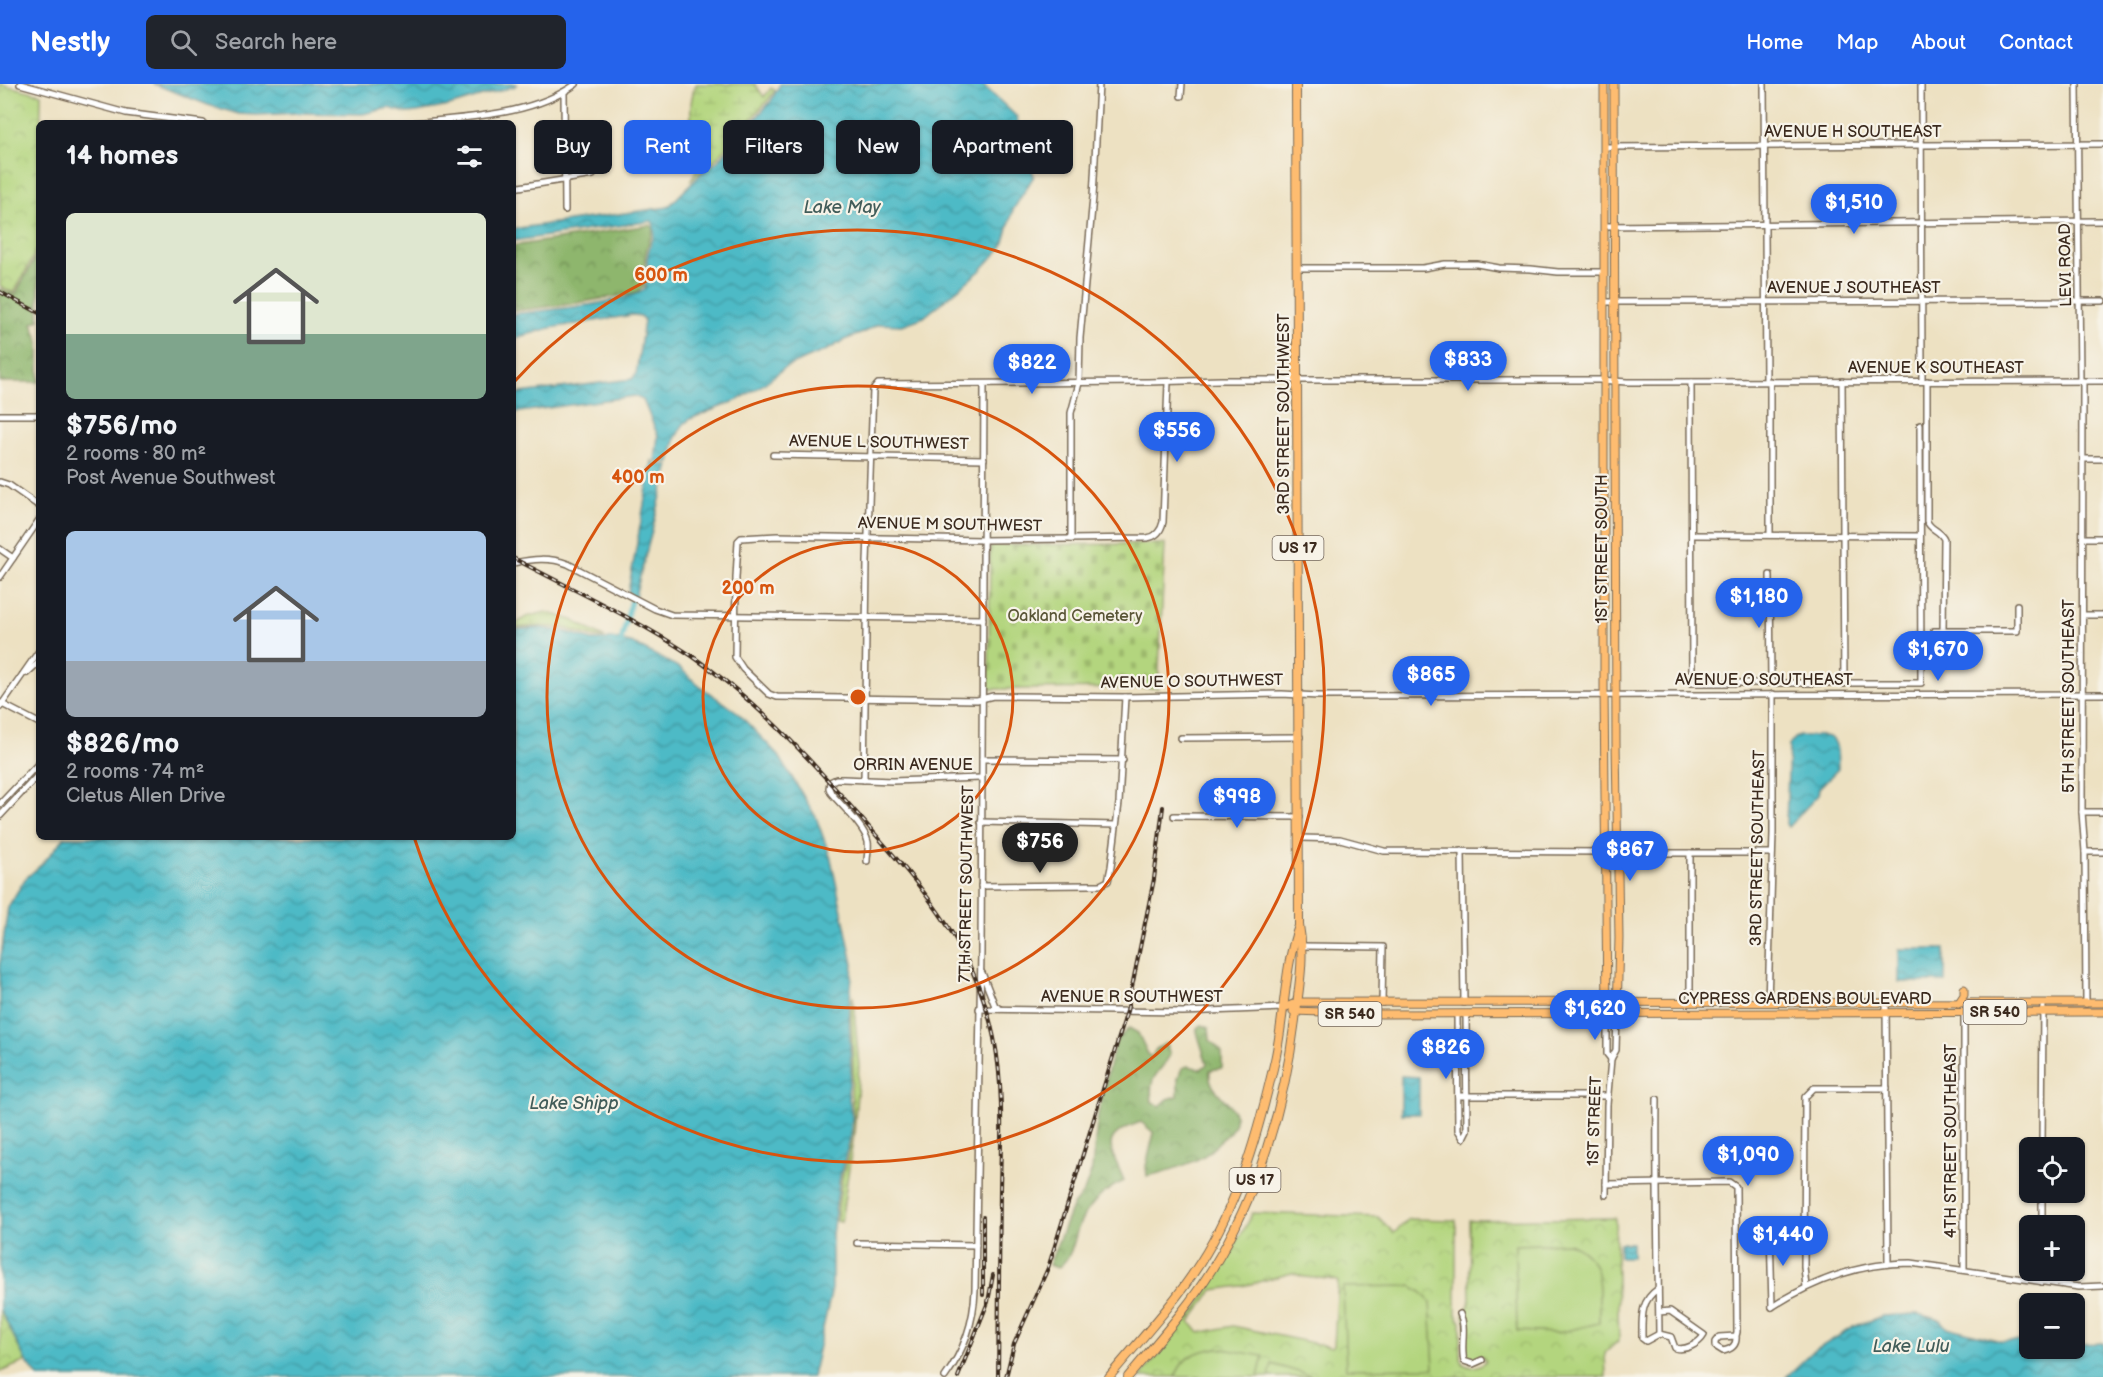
<!DOCTYPE html>
<html lang="en">
<head>
<meta charset="utf-8">
<style>
	body { margin:0; font-family:"Balsamiq Sans",sans-serif; background:#20242c; color:#f1f3f6; height:100vh; display:flex; flex-direction:column; font-size:22px; white-space:nowrap }
	* { box-sizing:border-box; margin:0 }
	p { font-size:20px; color:#9ea1a6 }
	.icon { flex:none; width:33px; height:33px; fill:none; stroke:currentColor; stroke-width:2; stroke-linecap:round; stroke-linejoin:round }
	.map { position:relative; flex:1; overflow:hidden }
	.sheet { position:absolute; left:36px; top:36px; width:480px; height:720px; display:flex; flex-direction:column; background:#171b24; border-radius:9px; box-shadow:0 2px 4px #0004 }
	.sheet>* { flex:none }
	.guide { position:absolute; left:534px; top:36px; width:570px; height:54px; display:flex; gap:12px }
	.buttons { position:absolute; left:2019px; top:1053px; display:grid; gap:12px }
	.buttons a { display:grid; place-items:center; width:66px; height:66px; border-radius:9px; background:#171b24; box-shadow:0 2px 4px #0004; font-size:30px }
	.price { position:absolute; translate:-50% -51px; padding:0 14px; border-radius:21px; background:#2563eb; color:#fff; font-size:20px; line-height:39px; filter:drop-shadow(0 2px 3px #0008) }
	.price::after { content:''; position:absolute; left:50%; top:36px; width:18px; height:14px; margin-left:-9px; background:inherit; clip-path:polygon(0 0,100% 0,50% 100%) }
	.price.selected { background:#222; color:#fff }
	ul { padding:0; list-style:none }
	li { display:grid; align-content:center; gap:12px; height:318px; padding:0 30px }
	li span { display:grid; place-items:center; height:186px; border-radius:9px; color:#555 }
	li>.icon { margin-inline-start:auto }
	span .icon { width:108px; height:108px; fill:#fffc; stroke-width:1 }
	li b { font-size:26px }
	h2 { display:flex; justify-content:space-between; align-items:center; height:72px; padding:0 30px; font-size:26px }
	.pill { padding:0 21px; border-radius:9px; background:#171b24; box-shadow:0 2px 4px #0004; font-size:21px; line-height:54px }
	.pill.selected { background:#2563eb; color:#fff }
	header { display:flex; align-items:center; gap:36px; box-sizing:border-box; height:84px; padding:0 30px; background:#2563eb; color:#fff }
	header strong { font-size:28px }
	nav { display:flex; gap:33px; margin-inline-start:auto; font-size:21px }
	.search { width:420px; height:54px; background:#20242c; display:flex; align-items:center; gap:15px; box-sizing:border-box; padding:0 21px; border-radius:9px; color:#9ea1a6; font-size:22px }
	.map>svg:first-child { display:block }
	.forest { fill:url(#forest-crowns); stroke:#647046; stroke-width:1.5 }
	.wetland { fill:url(#wetland-marsh); stroke:#77804e; stroke-width:1.5 }
	.cemetery { fill:url(#cemetery-stones); stroke:#77804e; stroke-width:1.5 }
	.park { fill:url(#park-crowns); stroke:#77804e; stroke-width:1.5; fill-rule:evenodd }
	.pitch { fill:#b3d57e; stroke:#77804e; stroke-width:1.5 }
	.water { fill:url(#water-waves); stroke:#447272; stroke-width:1.5 }
	.lines { fill:none; stroke-linecap:round; stroke-linejoin:round }
	.canal { stroke:#4dbac6; stroke-width:5 }
	.minor-casing { stroke:#796a57; stroke-width:8 }
	.major-casing { stroke:#796a57; stroke-width:9 }
	.highway-casing { stroke:#796a57; stroke-width:10 }
	.minor { stroke:#fff; stroke-width:5 }
	.major { stroke:#febc70; stroke-width:7 }
	.highway { stroke:#febc70; stroke-width:8 }
	.rail-casing { stroke:#3b2a1e; stroke-width:4 }
	.rail { stroke:#f7f3e8; stroke-width:1.5; stroke-dasharray:4.5; stroke-linecap:butt }
	.ring { fill:none; stroke:#d7540e; stroke-width:3 }
	.labels { text-anchor:middle; dominant-baseline:central; stroke-width:4.5; stroke-linejoin:round; paint-order:stroke }
	.shield { fill:#f7f3e8; stroke:#73665b; stroke-width:1.5 }
	.shield-label { font-size:15px; font-weight:bold; fill:#3b2a1e }
	.street-label { font-size:16px; fill:#3b2a1e; stroke:#f7f3e8 }
	.park-label { font-size:16px; fill:#595536; stroke:#f7f3e8 }
	.water-label { font-size:18px; font-style:italic; fill:#415c59; stroke:#f7f3e8 }
	.centre { fill:#d7540e; stroke:#f7f3e8; stroke-width:3 }
	.ring-label { font-size:18px; text-anchor:middle; font-weight:bold; fill:#d7540e; stroke:#f7f3e8; stroke-width:4.5; stroke-linejoin:round; paint-order:stroke }
</style>
</head>
<body>
<header>
<strong>Nestly</strong>
<div class="search"><svg class="icon" aria-label="search" viewBox="0 0 24 24"><circle cx="10" cy="10" r="6"/><path d="M15 15l6 6"/></svg>Search here</div>
<nav><a>Home</a><a>Map</a><a>About</a><a>Contact</a></nav>
</header>
<div class="map">
<svg width="2103" height="1293" viewBox="0 0 2103 1293">
	<defs>
		<pattern id="forest-crowns" width="20" height="18" patternUnits="userSpaceOnUse" patternTransform="scale(1.5)"><rect width="20" height="18" fill="#8eb66d"/><path d="M2 6a3 3 0 1 1 6 0M12 15a3 3 0 1 1 6 0" fill="none" stroke="#759459"/></pattern>
		<pattern id="wetland-marsh" width="20" height="14" patternUnits="userSpaceOnUse" patternTransform="scale(1.5)"><rect width="20" height="14" fill="#b3d57e"/><path d="M1 5h8M5 5V1M11 12h8M15 12V8" fill="none" stroke="#9bb76c"/></pattern>
		<pattern id="cemetery-stones" width="16" height="16" patternUnits="userSpaceOnUse" patternTransform="scale(1.5)"><rect width="16" height="16" fill="#b3d57e"/><path d="M2 7V4a2 2 0 0 1 4 0v3zM10 15v-3a2 2 0 0 1 4 0v3z" fill="#9bb76c"/></pattern>
		<pattern id="park-crowns" width="20" height="18" patternUnits="userSpaceOnUse" patternTransform="scale(1.5)"><rect width="20" height="18" fill="#b3d57e"/><path d="M2 6a3 3 0 1 1 6 0M12 15a3 3 0 1 1 6 0" fill="none" stroke="#9bb76c"/></pattern>
		<pattern id="water-waves" width="16" height="10" patternUnits="userSpaceOnUse" patternTransform="scale(1.5)"><rect width="16" height="10" fill="#4dbac6"/><path d="M0 5q4-4 8 0t8 0" fill="none" stroke="#4197a0"/></pattern>
	</defs>
	<rect width="100%" height="100%" fill="#f7f3e8"/>
	<filter id="ink" filterUnits="userSpaceOnUse"><feTurbulence type="fractalNoise" baseFrequency=".0167" numOctaves="2"/><feDisplacementMap in="SourceGraphic" scale="12" xChannelSelector="R" yChannelSelector="G"/><feConvolveMatrix kernelMatrix="1 2 1 2 8 2 1 2 1" color-interpolation-filters="sRGB"/></filter>
	<filter id="wash" filterUnits="userSpaceOnUse"><feTurbulence type="fractalNoise" baseFrequency=".008" numOctaves="4" result="noise"/><feDisplacementMap in="SourceGraphic" scale="24" xChannelSelector="R" yChannelSelector="G"/><feGaussianBlur stdDeviation="1.35" result="paint"/><feColorMatrix in="noise" values="0 0 0 0 0 0 0 0 0 0 0 0 0 0 0 0 0 1.4 0 .05"/><feComposite in="paint" operator="in"/></filter>
	<g filter="url(#wash)">
		<rect width="100%" height="100%" fill="#ede1c2"/>
		<g class="forest">
			<path d="M650 141 653 144C652 154 646 163 645 173 644 183 646 193 643 203L635 209 571 220 513 227V162Z"/>
			<polygon points="39,167 39,236 32,239 39,258 39,298 0,298 0,205 15,211"/>
			<path d="M1202 941 1209 944 1210 956 1222 968V984L1210 986C1207 1007 1227 1012 1234 1029 1239 1039 1229 1050 1221 1056 1216 1060 1213 1065 1208 1069 1196 1079 1162 1089 1147 1092L1146 1082 1154 1049 1141 1038C1097 1053 1111 1063 1124 1097 1103 1106 1084 1125 1077 1147 1073 1162 1071 1173 1058 1184L1049 1181 1072 1123 1084 1108 1092 1085 1098 1030 1110 978 1117 956 1129 944 1138 949 1149 972H1152L1156 965 1166 959 1170 971C1159 992 1148 989 1152 1018L1160 1022 1168 1015 1178 1012V994L1182 984 1188 982 1201 985 1207 980 1197 948V944Z"/>
		</g>
		<g class="wetland">
			<path d="M696 0H755L764 13 771 4 775 6 769 15 716 75 690 97 700 79C692 58 686 21 696 0Z"/>
			<path d="M546 528 572 536 605 554C591 554 580 548 567 545 548 541 531 542 513 544V542L526 533Z"/>
			<polygon points="853,912 859,982 854,1050 841,1138 836,1137 842,1093 853,1052 854,1034 851,1008 853,986 851,927"/>
		</g>
		<polygon class="cemetery" points="1165,460 1158,604 989,605 990,461"/>
		<g class="park">
			<polygon points="0,0 41,10 39,162 14,209 0,202"/>
			<path d="M1252 1129 1378 1133 1394 1149 1409 1135 1456 1136V1230L1461 1238V1275L1463 1280C1471 1285 1479 1283 1486 1277L1483 1272 1476 1277H1470L1466 1273V1237L1463 1230 1469 1221 1470 1215 1469 1136 1615 1134 1619 1256 1605 1269 1606 1293H1140L1196 1225 1249 1137ZM1292 1189C1295 1189 1298 1191 1301 1192 1309 1195 1326 1193 1338 1197L1334 1261 1332 1263 1233 1242 1199 1249 1190 1238 1213 1206 1247 1201Z"/>
			<polygon points="0,1225 26,1277 0,1288"/>
		</g>
		<g class="pitch">
			<path d="M1569 1159C1606 1174 1598 1205 1599 1239L1558 1249 1517 1247 1515 1161Z"/>
			<polygon points="1411,1202 1421,1208 1430,1218 1434,1284 1346,1285 1343,1203"/>
			<path d="M1217 1264 1263 1272 1258 1293H1175C1184 1271 1195 1268 1217 1264Z"/>
			<polygon points="1272,1280 1315,1293 1269,1293"/>
		</g>
		<g class="water">
			<polygon points="154,0 517,0 515,2 449,22 417,28 407,29 389,24 363,30 297,29 257,31 239,30 208,21"/>
			<path d="M780 0H982L1017 33 1022 67 1030 80 1034 92 1013 126 1003 162 980 187 924 233 902 241 878 240 863 249 844 256 829 265 786 283 761 302 738 316 690 335 683 341 675 355 670 378 655 377 658 352 643 316 634 312 513 329V310L632 295 636 290 644 237 641 232 633 231 550 244 513 255V230C545 226 620 221 645 205 648 194 647 186 647 175 648 161 659 151 652 137L513 157V145L668 123 705 86 718 77 771 17Z"/>
			<polygon points="652,377 654,380 669,381 635,512 628,508"/>
			<polygon points="540,544 568,548 592,556 606,556 612,554 634,560 680,584 698,601 736,627 779,672 816,733 831,775 853,880 849,926 851,986 848,1008 852,1033 851,1051 840,1092 832,1150 832,1205 812,1293 38,1293 26,1277 0,1225 0,879 8,823 25,795 42,780 65,753 513,753 513,546"/>
			<path d="M1799 652C1835 652 1837 647 1838 685L1819 704 1818 711 1788 743 1786 740 1789 661 1794 654Z"/>
			<rect x="1899" y="865" width="46" height="33"/>
			<polygon points="1401,992 1419,993 1419,1030 1401,1030"/>
			<rect x="1619" y="1159" width="13" height="14"/>
			<polygon points="1918,1230 1940,1236 1946,1243 2001,1257 2029,1258 2030,1264 2074,1264 2075,1260 2103,1259 2103,1293 1786,1293 1811,1269 1853,1243 1882,1232"/>
		</g>
		<g class="lines">
			<polyline class="canal" points="621,557 633,509"/>
		</g>
	</g>
	<g filter="url(#ink)">
		<g class="lines">
			<defs>
				<g id="minor">
					<polyline points="20,0 126,29 203,39"/>
					<polyline points="1764,0 1766,297"/>
					<polyline points="1921,0 1922,297"/>
					<polyline points="2077,0 2080,297"/>
					<polyline points="564,8 565,126"/>
					<polyline points="1181,12 1182,0"/>
					<path d="M413 39C466 33 532 32 576 0"/>
					<polyline points="1604,63 2103,60"/>
					<polyline points="513,104 593,91"/>
					<polyline points="1604,142 2103,137"/>
					<polyline points="1296,184 1423,184 1445,180 1477,180 1499,184 1531,185 1558,188 1604,188"/>
					<polyline points="1605,218 2103,217"/>
					<polyline points="1770,297 1770,451"/>
					<polyline points="1842,297 1844,600"/>
					<path d="M1927 297V437C1930 446 1940 446 1944 455L1943 547"/>
					<polyline points="2083,297 2082,728 2085,768 2086,920"/>
					<path d="M1168 298 1163 438C1161 447 1156 453 1147 454L983 456 777 452 741 454 738 457 736 494 735 573 743 585 769 610 777 613 977 616 993 612 1125 613 1282 610 1318 612 2103 610"/>
					<polyline points="1691,298 1692,599 1921,599 1920,341"/>
					<polyline points="0,331 39,331"/>
					<polyline points="773,371 984,375"/>
					<polyline points="2083,375 2103,375"/>
					<polyline points="0,398 9,401 39,422"/>
					<polyline points="1692,451 1920,452"/>
					<polyline points="2083,454 2103,454"/>
					<polyline points="1071,455 1071,329 1079,299 1080,254 1093,113 1099,0"/>
					<polyline points="0,465 13,474"/>
					<path d="M513 479C533 475 549 473 568 480L655 525 672 531 983 535"/>
					<polyline points="1770,491 1771,599"/>
					<polyline points="0,493 39,436"/>
					<polyline points="2083,531 2103,531"/>
					<polyline points="1934,547 2017,547 2017,521"/>
					<polyline points="27,589 39,578"/>
					<polyline points="0,619 39,639"/>
					<polyline points="0,623 39,567"/>
					<polyline points="1181,654 1300,653"/>
					<polyline points="982,675 1123,676"/>
					<polyline points="864,696 867,478 873,306 878,300 1148,298 1221,296 1600,296 1627,298 2103,297"/>
					<polyline points="0,720 39,679"/>
					<polyline points="2082,728 2103,728"/>
					<polyline points="0,732 39,690"/>
					<polyline points="1174,732 1300,733"/>
					<polyline points="981,738 1116,741"/>
					<polyline points="1301,754 1340,755 1384,767 1606,768"/>
					<polyline points="1462,767 1464,919"/>
					<polyline points="2085,768 2103,768"/>
					<polyline points="1618,769 1772,769"/>
					<path d="M867 777C867 771 869 764 868 758 865 743 841 721 831 709L829 704 830 698 836 695H843L892 697 981 694"/>
					<polyline points="981,802 1090,801 1100,801 1108,797 1111,783 1119,719 1125,613"/>
					<polyline points="1303,862 1383,863 1382,919"/>
					<polyline points="982,889 995,922 1000,925"/>
					<polyline points="1690,919 1690,769"/>
					<polyline points="1768,919 1773,749 1773,610"/>
					<polyline points="1886,919 1888,1180"/>
					<polyline points="979,925 1183,928 1284,924"/>
					<polyline points="1457,930 1458,1046 1463,1054"/>
					<polyline points="1607,930 1607,970 1611,975"/>
					<polyline points="1458,1012 1608,1012"/>
					<path d="M1657 1015C1656 1093 1658 1171 1659 1250L1671 1253 1675 1264C1685 1267 1699 1260 1704 1251L1670 1227 1659 1228"/>
					<polyline points="1463,1054 1467,1046 1466,930"/>
					<polyline points="2042,1064 2043,919"/>
					<path d="M1606 1100 1729 1098 1736 1103 1737 1248 1736 1252 1719 1253 1715 1258V1262L1723 1267C1732 1265 1737 1261 1736 1252"/>
					<polyline points="1606,1111 1607,1021 1611,975 1616,966 1617,930"/>
					<polyline points="2042,1142 2042,1108"/>
					<polyline points="1770,1144 1772,1223"/>
					<polyline points="857,1159 976,1161"/>
					<polyline points="1964,1186 1964,928"/>
					<polyline points="2042,1198 2042,1186"/>
					<polyline points="1806,1203 1804,1183 1805,1013 1814,1004 1887,1004"/>
					<path d="M1658 1205C1640 1217 1642 1234 1642 1254L1646 1257 1659 1250"/>
					<path d="M1772 1223C1814 1196 1860 1179 1911 1179L2079 1203 2103 1202"/>
					<path d="M1460 1230C1467 1244 1460 1262 1464 1277L1473 1280 1482 1276"/>
					<path d="M945 1293C964 1267 974 1237 975 1206L981 868 984 300"/>
				</g>
				<g id="major">
					<polyline points="1604,0 1604,603 1607,930"/>
					<polyline points="1614,0 1616,658 1619,854 1617,930"/>
					<polyline points="1958,920 1964,911 1964,905"/>
					<polyline points="1284,924 1298,918 2103,919"/>
					<polyline points="1293,927 1382,930 2103,928"/>
				</g>
				<g id="highway">
					<path d="M1109 1293C1140 1256 1174 1220 1200 1179 1239 1118 1259 1046 1275 976 1285 932 1284 883 1299 842"/>
					<path d="M1128 1293C1157 1258 1188 1224 1212 1185 1257 1113 1285 1020 1295 936 1299 903 1305 873 1299 841L1296 0"/>
				</g>
			</defs>
			<use href="#minor" class="minor-casing"/>
			<use href="#major" class="major-casing"/>
			<use href="#highway" class="highway-casing"/>
			<use href="#minor" class="minor"/>
			<use href="#major" class="major"/>
			<use href="#highway" class="highway"/>
			<defs>
				<g id="rail">
					<polyline points="0,208 39,229"/>
					<path d="M513 474C573 506 635 534 692 572 754 615 805 669 854 726 917 798 974 857 994 954 1004 1003 1001 1055 1000 1105 999 1168 999 1230 998 1293"/>
					<polyline points="983,1133 983,1211"/>
					<polyline points="958,1293 988,1218 993,1191"/>
					<polyline points="1006,1293 1014,1260 1048,1184 1127,927 1154,795 1163,723"/>
				</g>
			</defs>
			<use href="#rail" class="rail-casing"/>
			<use href="#rail" class="rail"/>
		</g>
	</g>
	<g class="ring">
		<circle cx="858" cy="613" r="155"/>
		<circle cx="858" cy="613" r="311"/>
		<path d="M514 298A466 466 0 1 1 414 753"/>
	</g>
	<g class="labels">
		<g class="shield">
			<rect x="1272.5" y="452" width="51" height="24" rx="4.5"/>
			<rect x="1963.5" y="916" width="63" height="24" rx="4.5"/>
			<rect x="1318.5" y="918" width="63" height="24" rx="4.5"/>
			<rect x="1229.5" y="1084" width="51" height="24" rx="4.5"/>
		</g>
		<g class="shield-label">
			<text x="1298" y="464">US 17</text>
			<text x="1995" y="928">SR 540</text>
			<text x="1350" y="930">SR 540</text>
			<text x="1255" y="1096">US 17</text>
		</g>
		<g class="street-label">
			<text x="1853" y="48">AVENUE H SOUTHEAST</text>
			<text transform="translate(2066 181) rotate(-91)">LEVI ROAD</text>
			<text x="1854" y="204">AVENUE J SOUTHEAST</text>
			<text x="1936" y="284">AVENUE K SOUTHEAST</text>
			<text transform="translate(1284 330) rotate(-90)">3RD STREET SOUTHWEST</text>
			<text transform="translate(879 359) rotate(1)">AVENUE L SOUTHWEST</text>
			<text transform="translate(950 441) rotate(1)">AVENUE M SOUTHWEST</text>
			<text transform="translate(1602 465) rotate(-90)">1ST STREET SOUTH</text>
			<text x="1764" y="596">AVENUE O SOUTHEAST</text>
			<text transform="translate(1192 598) rotate(-1)">AVENUE O SOUTHWEST</text>
			<text transform="translate(2069 612) rotate(-90)">5TH STREET SOUTHEAST</text>
			<text x="913" y="681">ORRIN AVENUE</text>
			<text transform="translate(1758 764) rotate(-89)">3RD STREET SOUTHEAST</text>
			<text transform="translate(967 800) rotate(-89)">7TH STREET SOUTHWEST</text>
			<text x="1132" y="913">AVENUE R SOUTHWEST</text>
			<text x="1805" y="915">CYPRESS GARDENS BOULEVARD</text>
			<text transform="translate(1595 1037) rotate(-88)">1ST STREET</text>
			<text transform="translate(1951 1057) rotate(-90)">4TH STREET SOUTHEAST</text>
		</g>
		<g class="park-label">
			<text x="1075" y="532">Oakland Cemetery</text>
		</g>
		<g class="water-label">
			<text x="842" y="123">Lake May</text>
			<text x="574" y="1019">Lake Shipp</text>
			<text x="1911" y="1262">Lake Lulu</text>
		</g>
	</g>
	<circle cx="858" cy="613" r="9" class="centre"/>
	<g class="ring-label">
		<text x="661" y="197">600 m</text>
		<text x="638" y="399">400 m</text>
		<text x="748" y="510">200 m</text>
	</g>
</svg>
<div class="buttons">
<a><svg class="icon" aria-label="locate" viewBox="0 0 24 24"><circle cx="12" cy="12" r="6"/><path d="M12 2v4M12 18v4M2 12h4M18 12h4"/></svg></a>
<a>+</a>
<a>−</a>
</div>
<b class="price" style="left:1854px;top:151px">$1,510</b>
<b class="price" style="left:1468px;top:308px">$833</b>
<b class="price" style="left:1032px;top:311px">$822</b>
<b class="price" style="left:1177px;top:379px">$556</b>
<b class="price" style="left:1759px;top:545px">$1,180</b>
<b class="price" style="left:1938px;top:598px">$1,670</b>
<b class="price" style="left:1431px;top:623px">$865</b>
<b class="price" style="left:1237px;top:745px">$998</b>
<b class="price selected" style="left:1040px;top:790px">$756</b>
<b class="price" style="left:1630px;top:798px">$867</b>
<b class="price" style="left:1595px;top:957px">$1,620</b>
<b class="price" style="left:1446px;top:996px">$826</b>
<b class="price" style="left:1748px;top:1103px">$1,090</b>
<b class="price" style="left:1783px;top:1183px">$1,440</b>
<div class="guide">
<a class="pill">Buy</a>
<a class="pill selected">Rent</a>
<a class="pill">Filters</a>
<a class="pill">New</a>
<a class="pill">Apartment</a>
</div>
<section class="sheet">
<h2>14 homes<svg class="icon" aria-label="filters" viewBox="0 0 24 24"><path d="M4 7h16M4 17h16"/><circle cx="9" cy="7" r="2"/><circle cx="15" cy="17" r="2"/></svg></h2>
<ul>
<li><span style="background:linear-gradient(#dfe7d0 65%,#7fa58c 0)"><svg class="icon" aria-label="home" viewBox="0 0 24 24"><path d="M3 11l9-7 9 7M6 9v11h12V9"/></svg></span><div><b>$756/mo</b><p>2 rooms · 80 m²</p><p>Post Avenue Southwest</p></div></li>
<li><span style="background:linear-gradient(#a9c7e8 70%,#9aa5b1 0)"><svg class="icon" aria-label="home" viewBox="0 0 24 24"><path d="M3 11l9-7 9 7M6 9v11h12V9"/></svg></span><div><b>$826/mo</b><p>2 rooms · 74 m²</p><p>Cletus Allen Drive</p></div></li>
</ul>
</section>
</div>
</body>
</html>
